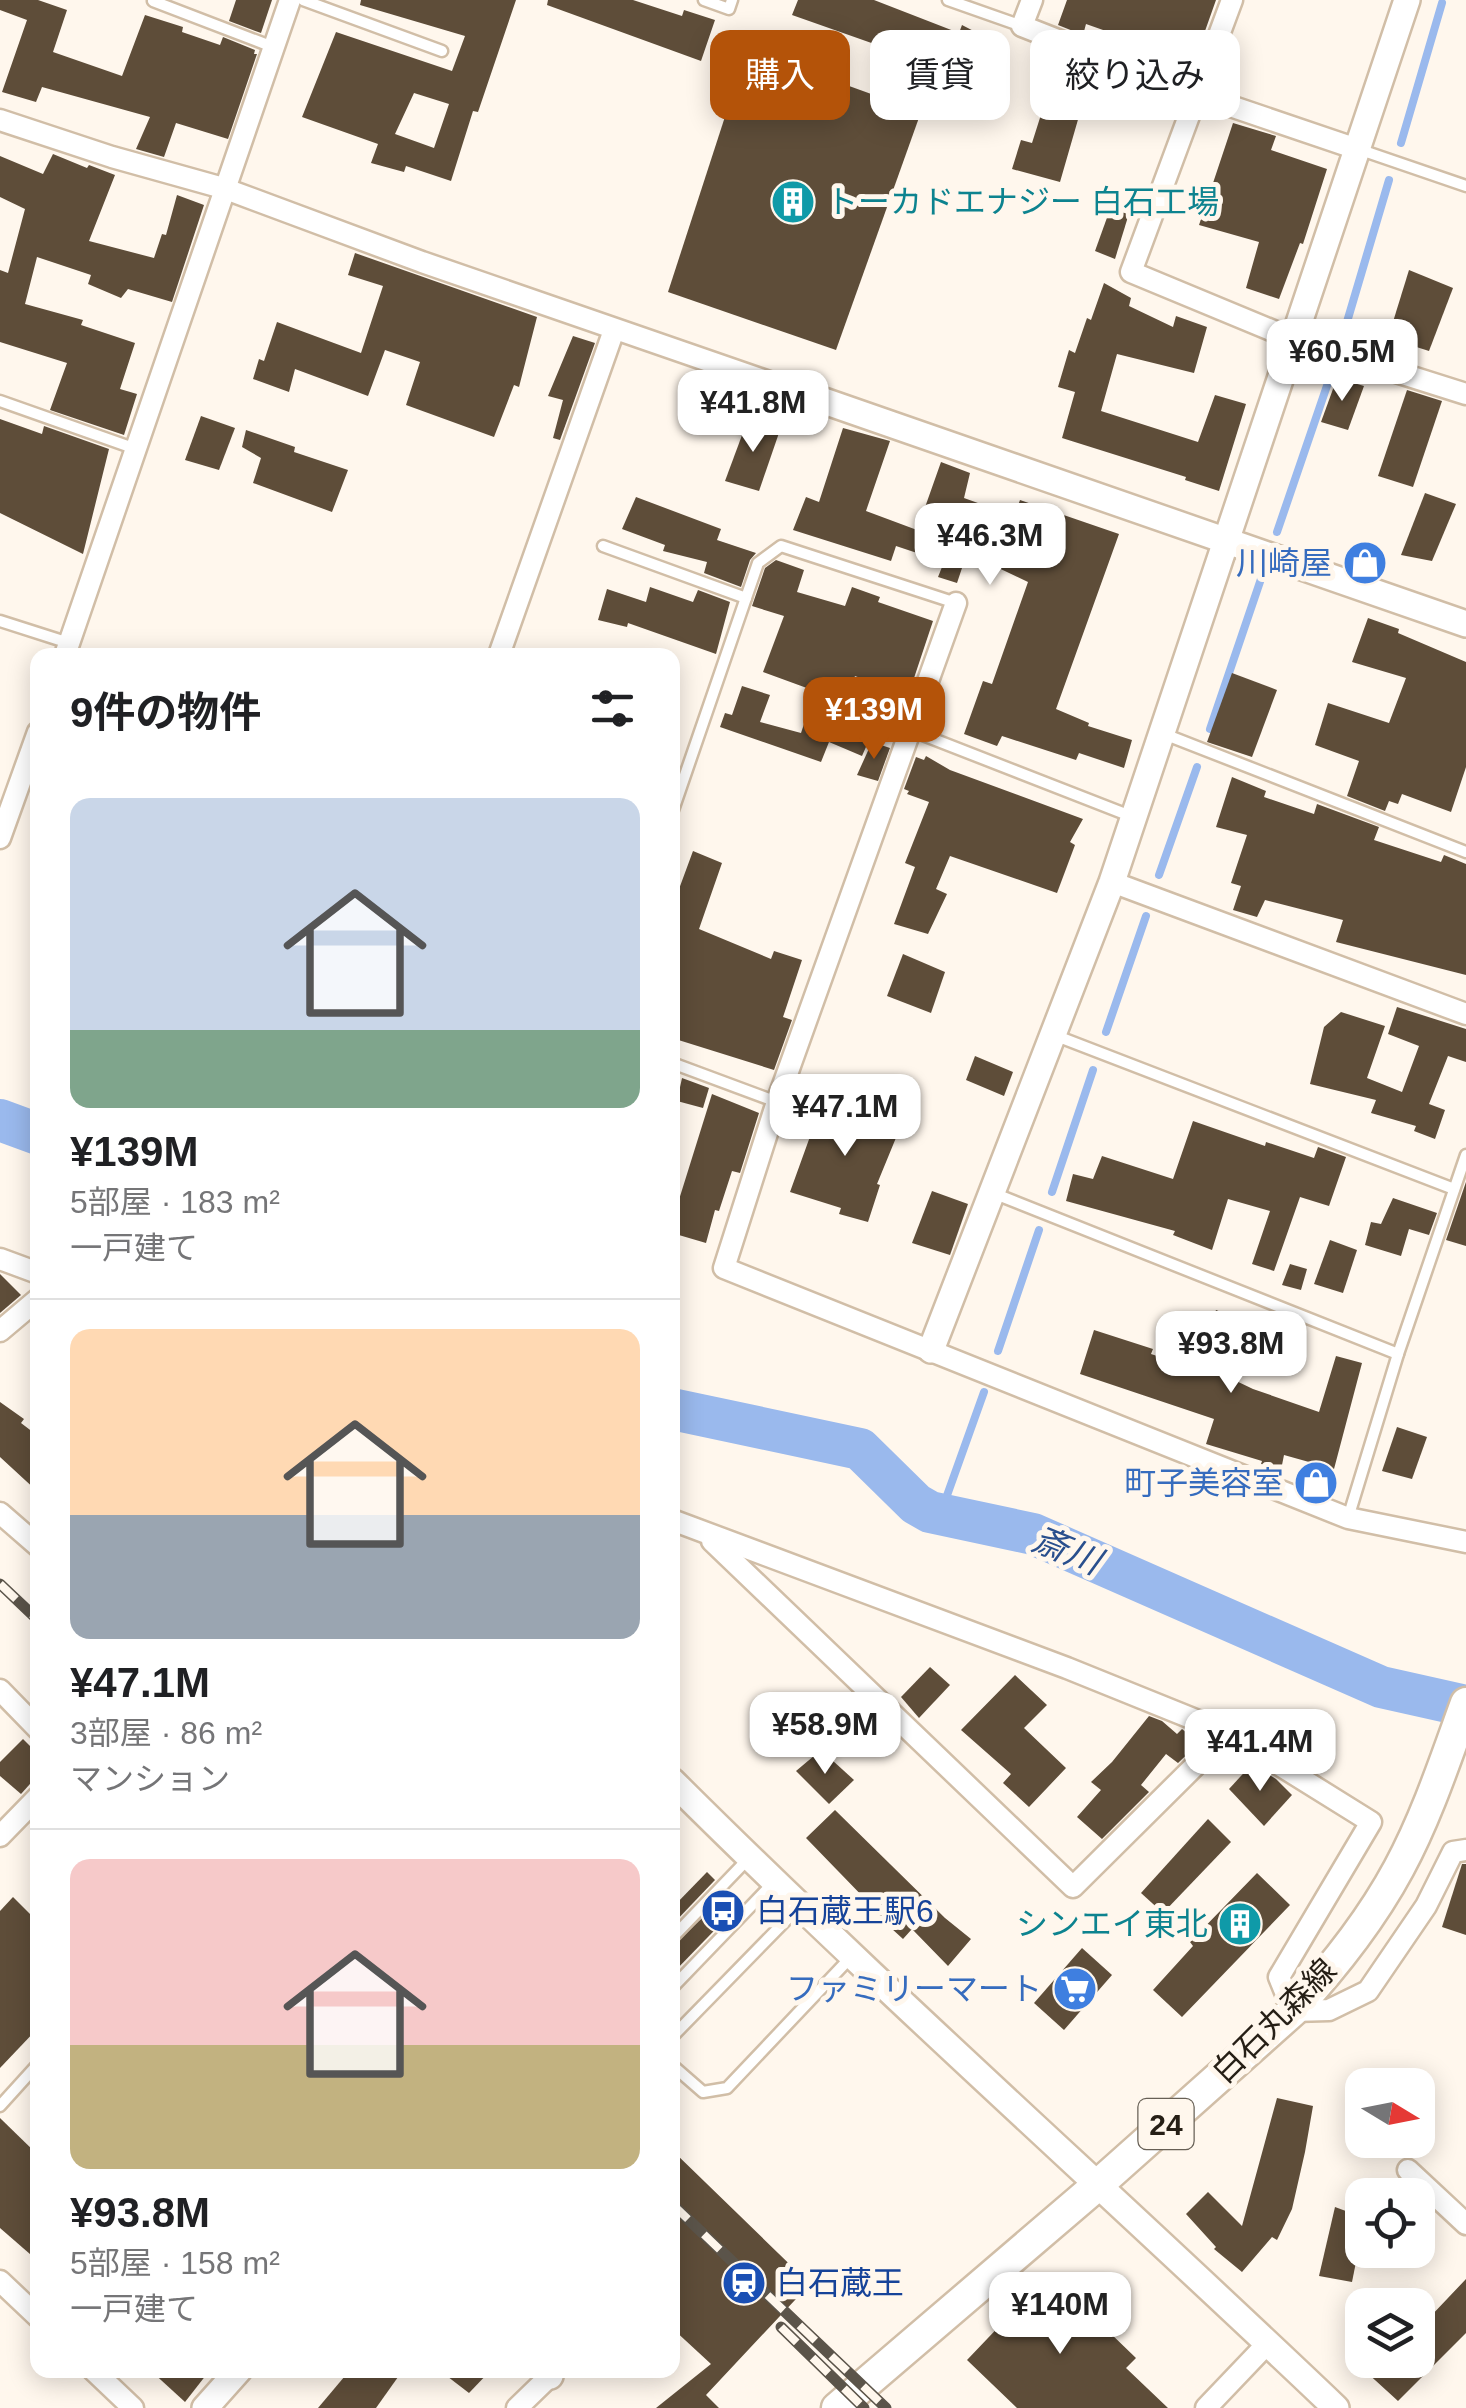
<!DOCTYPE html>
<html lang="ja">
<head>
<meta charset="utf-8">
<style>
	body { margin:0; font-family:Arial,"Noto Sans JP",sans-serif; background:#f6f6f6; color:#202124; height:100vh; display:flex; flex-direction:column; font-size:38px; white-space:nowrap }
	* { box-sizing:border-box; margin:0 }
	p { font-size:32px; color:#757577 }
	.icon { flex:none; width:55px; height:55px; fill:none; stroke:currentColor; stroke-width:2; stroke-linecap:round; stroke-linejoin:round }
	.map { position:relative; flex:1; overflow:hidden }
	.side { position:absolute; left:30px; top:648px; width:650px; height:1730px; display:flex; flex-direction:column; background:#fff; border-radius:20px; box-shadow:0 5px 25px #0003 }
	.side>* { flex:none }
	.hud { position:absolute; left:710px; top:30px; width:605px; height:90px; display:flex; gap:20px }
	.needle { width:65px; rotate:100deg }
	.fabs { position:absolute; left:1345px; top:2068px; display:grid; gap:20px }
	.fabs a { display:grid; place-items:center; width:90px; height:90px; border-radius:20px; background:#fff; box-shadow:0 5px 25px #0003; font-size:50px }
	.price { position:absolute; translate:-50% -85px; padding:0 22px; border-radius:20px; background:#fff; color:#222; font-size:32px; line-height:65px; filter:drop-shadow(0 2px 5px #0008) }
	.price::after { content:''; position:absolute; left:50%; top:60px; width:30px; height:22px; margin-left:-15px; background:inherit; clip-path:polygon(0 0,100% 0,50% 100%) }
	.price.on { background:#b45309; color:#fff }
	ul { padding:0; list-style:none }
	li { display:grid; align-content:center; gap:20px; height:530px; padding:0 40px }
	li+li { border-top:2px solid #e0e0e0 }
	li span { display:grid; place-items:center; height:310px; border-radius:20px; color:#555 }
	li>.icon { margin-inline-start:auto }
	span .icon { width:180px; height:180px; fill:#fffc; stroke-width:1 }
	li b { font-size:42px }
	h2 { display:flex; justify-content:space-between; align-items:center; height:120px; padding:0 40px; font-size:42px }
	.pill { padding:0 35px; border-radius:20px; background:#fff; box-shadow:0 5px 25px #0003; font-size:35px; line-height:90px }
	.pill.on { background:#b45309; color:#fff }
	.map>svg:first-child { display:block }
	.lines { fill:none; stroke-linecap:round; stroke-linejoin:round }
	.stream { stroke:#9ab9ed; stroke-width:8 }
	.river { stroke:#9ab9ed; stroke-width:42 }
	.building { fill:#5e4d39; fill-rule:evenodd }
	.service-casing { stroke:#d1bea7; stroke-width:15 }
	.minor-casing { stroke:#d1bea7; stroke-width:25 }
	.tertiary-casing { stroke:#d1bea7; stroke-width:30 }
	.primary-casing { stroke:#d1bea7; stroke-width:35 }
	.service { stroke:#fff; stroke-width:10 }
	.minor { stroke:#fff; stroke-width:20 }
	.tertiary { stroke:#fff; stroke-width:25 }
	.primary { stroke:#fff; stroke-width:30 }
	.rail-casing { stroke:#5b544a; stroke-width:11 }
	.rail { stroke:#fff7ed; stroke-width:8; stroke-dasharray:22; stroke-linecap:butt }
	.labels { text-anchor:middle; dominant-baseline:central; stroke-width:10; stroke-linejoin:round; paint-order:stroke }
	.shield { fill:#fff7ed; stroke:#676056; stroke-width:2.5 }
	.shield-label { font-size:30px; font-weight:bold; fill:#261f16 }
	.culture-label { font-size:32px; fill:#0d838f; stroke:#fff7ed; text-anchor:start }
	.shop-label { font-size:32px; fill:#366cbe; stroke:#fff7ed; text-anchor:end }
	.transit-label { font-size:32px; fill:#164399; stroke:#fff7ed; text-anchor:start }
	.street-label { font-size:32px; fill:#261f16; stroke:#fff7ed }
	.water-label { font-size:35px; font-style:italic; fill:#294f8d; stroke:#fff7ed }
</style>
</head>
<body>
<div class="map">
<svg width="1466" height="2408" viewBox="0 0 1466 2408">
	<rect width="100%" height="100%" fill="#fff7ed"/>
	<g class="lines">
		<g class="stream">
			<polyline points="1401,143 1442,3"/>
			<polyline points="1344,332 1389,180"/>
			<polyline points="1277,532 1331,374"/>
			<polyline points="1210,729 1263,573"/>
			<polyline points="1159,875 1197,767"/>
			<polyline points="1106,1032 1146,916"/>
			<polyline points="1052,1192 1093,1070"/>
			<polyline points="998,1351 1039,1230"/>
			<polyline points="940,1515 984,1392"/>
		</g>
		<g class="river">
			<polyline points="0,1120 38,1134"/>
			<polyline points="672,1409 860,1449 916,1504 930,1512 1033,1534 1381,1687 1466,1706"/>
		</g>
	</g>
	<g class="building">
		<polygon points="0,0 38,0 67,10 53,52 122,76 145,15 183,27 182,32 220,45 223,37 255,50 254,54 257,54 228,139 176,123 164,157 136,149 150,117 42,87 36,102 2,92 27,20 0,10"/>
		<polygon points="236,0 272,0 261,33 229,21"/>
		<path d="M361 0H516L478 112 473 111 451 181 406 166 404 172 371 163 378 144 302 117 336 32 452 71 465 36 360 5ZM414 93 449 104 434 148 395 134Z"/>
		<polygon points="548,0 633,0 682,16 684,10 715,20 701,61 547,5"/>
		<polygon points="798,0 874,0 959,33 962,25 991,40 974,86 895,57 897,52 792,15"/>
		<polygon points="1067,0 1216,0 1194,62 1086,24 1083,35 1058,25"/>
		<polygon points="747,49 921,112 836,350 668,292"/>
		<polygon points="1058,61 1092,71 1060,182 1012,169 1021,140 1032,143"/>
		<polygon points="1233,123 1276,136 1271,150 1327,169 1303,244 1300,243 1279,299 1246,288 1259,242 1199,225"/>
		<polygon points="53,154 87,168 89,165 115,175 89,241 154,258 162,234 166,235 177,195 204,205 172,302 128,289 121,298 88,284 91,275 37,257 25,304 83,320 81,325 135,343 120,389 137,394 124,435 50,410 67,363 0,342 0,270 8,273 25,209 0,197 0,156 43,174"/>
		<polygon points="1113,201 1131,207 1115,259 1095,251"/>
		<polygon points="355,253 537,317 519,387 514,385 494,437 406,405 420,362 385,350 368,396 295,369 289,392 253,379 259,359 264,361 277,322 361,353 383,286 348,275"/>
		<polygon points="1409,270 1453,288 1429,351 1388,338"/>
		<polygon points="1104,283 1131,298 1129,306 1173,327 1176,316 1207,327 1194,373 1117,354 1101,411 1198,442 1215,395 1246,404 1219,491 1185,480 1186,477 1062,438 1075,392 1058,387 1069,350 1075,353 1087,318 1091,320"/>
		<polygon points="573,336 595,343 560,440 553,438 563,400 548,396"/>
		<polygon points="1337,378 1364,386 1348,430 1321,422"/>
		<polygon points="1407,390 1442,401 1413,487 1378,476"/>
		<polygon points="201,416 235,428 219,470 185,460"/>
		<polygon points="0,419 42,434 44,426 109,449 83,554 0,513"/>
		<polygon points="748,419 780,430 759,491 725,481"/>
		<polygon points="843,428 890,441 866,511 917,530 941,462 970,473 964,498 1014,516 1020,500 1119,534 1056,709 1089,723 1088,726 1132,740 1124,768 1079,753 1076,760 1002,736 997,746 964,734 983,681 992,684 1028,582 967,553 957,583 938,577 944,562 896,546 891,561 793,530 806,497 819,502"/>
		<polygon points="246,430 295,447 294,452 348,470 332,512 253,483 261,458 242,447"/>
		<polygon points="1425,493 1456,504 1432,561 1401,555"/>
		<polygon points="636,497 721,529 717,540 756,553 750,560 741,587 704,573 707,562 663,551 665,545 622,529"/>
		<polygon points="776,560 804,570 797,592 845,606 852,587 880,597 878,602 933,621 908,696 855,676 850,689 839,685 828,710 873,731 862,756 829,742 821,762 720,727 725,713 732,715 742,686 770,695 760,722 801,733 815,691 763,672 784,616 752,606 765,568"/>
		<polygon points="650,587 693,602 698,590 730,602 716,654 628,623 627,627 598,620 607,589 646,602"/>
		<polygon points="1368,618 1399,629 1398,633 1466,662 1466,767 1451,812 1402,794 1398,804 1389,801 1385,811 1347,796 1359,761 1315,745 1328,703 1389,723 1406,678 1352,662"/>
		<polygon points="1232,673 1277,690 1252,757 1207,742"/>
		<polygon points="872,742 890,748 878,781 857,775"/>
		<polygon points="926,756 950,770 1083,819 1070,842 1075,845 1057,893 950,856 936,889 947,894 928,934 894,924 915,867 905,863 929,802 907,794 909,791 904,789 916,757 924,760"/>
		<polygon points="1232,777 1266,791 1264,797 1314,814 1317,804 1379,827 1374,840 1441,862 1444,855 1466,864 1466,975 1336,942 1343,920 1265,900 1257,917 1233,910 1241,886 1231,883 1247,835 1216,827"/>
		<polygon points="693,851 722,863 699,929 771,959 774,951 802,960 783,1017 792,1020 774,1070 672,1038 672,908"/>
		<polygon points="903,954 945,972 931,1013 887,996"/>
		<polygon points="1397,1007 1466,1029 1466,1062 1448,1056 1429,1104 1445,1110 1435,1139 1414,1131 1416,1126 1371,1113 1376,1100 1310,1084 1324,1027 1341,1012 1385,1026 1367,1078 1402,1092 1419,1046 1388,1034"/>
		<polygon points="975,1056 1013,1072 1004,1096 966,1080"/>
		<polygon points="682,1078 709,1088 703,1108 677,1101"/>
		<polygon points="712,1094 759,1113 740,1173 732,1171 719,1211 715,1210 706,1243 672,1233 672,1222"/>
		<polygon points="825,1095 900,1128 877,1184 880,1185 868,1222 839,1214 841,1208 790,1192"/>
		<polygon points="1193,1121 1265,1146 1266,1142 1314,1158 1318,1147 1346,1157 1329,1206 1300,1197 1274,1271 1252,1264 1270,1211 1228,1199 1212,1250 1173,1235 1175,1231 1066,1201 1073,1174 1093,1179 1102,1156 1173,1179"/>
		<polygon points="1466,1182 1466,1246 1446,1240"/>
		<polygon points="932,1191 968,1204 950,1255 912,1243"/>
		<polygon points="1393,1198 1437,1213 1429,1235 1409,1229 1401,1256 1365,1245 1371,1222 1381,1224"/>
		<polygon points="1330,1240 1357,1250 1343,1293 1314,1284"/>
		<polygon points="1290,1264 1307,1269 1301,1290 1282,1285"/>
		<polygon points="0,1274 21,1295 0,1313"/>
		<polygon points="1216,1310 1251,1324 1230,1378 1253,1389 1319,1412 1336,1356 1362,1363 1334,1469 1284,1455 1281,1470 1261,1464 1262,1461 1206,1444 1214,1419 1080,1374 1094,1330 1153,1349 1151,1354 1194,1368"/>
		<polygon points="0,1402 24,1419 21,1423 38,1436 38,1492 0,1457"/>
		<polygon points="1397,1427 1427,1437 1412,1479 1382,1471"/>
		<polygon points="930,1667 950,1685 919,1718 901,1697"/>
		<polygon points="1015,1675 1047,1705 1024,1728 1066,1768 1029,1807 1003,1783 1011,1774 961,1730"/>
		<polygon points="1149,1716 1162,1721 1177,1734 1182,1729 1199,1743 1178,1763 1166,1754 1141,1785 1149,1792 1102,1839 1077,1817 1101,1790 1091,1782 1112,1762"/>
		<polygon points="23,1739 38,1754 38,1775 21,1794 0,1776 0,1762"/>
		<polygon points="821,1750 854,1780 829,1804 796,1771"/>
		<polygon points="1252,1764 1276,1779 1292,1795 1264,1826 1229,1789"/>
		<polygon points="835,1810 945,1918 971,1939 948,1966 912,1929 903,1939 868,1907 870,1904 806,1838"/>
		<polygon points="1208,1819 1231,1842 1163,1913 1141,1893"/>
		<polygon points="1462,1864 1466,1864 1466,1935 1442,1927"/>
		<polygon points="707,1872 715,1880 672,1925 672,1908"/>
		<polygon points="1257,1873 1290,1905 1182,2017 1153,1990 1193,1946 1190,1942"/>
		<polygon points="728,1893 740,1904 672,1974 672,1947"/>
		<polygon points="13,1897 38,1922 38,2028 0,2068 0,1911"/>
		<polygon points="1082,1948 1112,1975 1064,2030 1034,2003"/>
		<polygon points="1277,2098 1313,2106 1305,2152 1292,2209 1277,2240 1272,2237 1242,2272 1214,2249 1216,2247 1186,2214 1208,2192 1242,2226"/>
		<polygon points="0,2118 38,2155 38,2261 0,2228"/>
		<polygon points="672,2150 810,2284 706,2395 719,2408 656,2408 711,2364 672,2328"/>
		<polygon points="1335,2207 1362,2217 1362,2232 1352,2282 1319,2276"/>
		<polygon points="1049,2274 1136,2358 1126,2368 1168,2408 1017,2408 967,2360"/>
		<polygon points="1466,2279 1466,2333 1398,2401 1364,2370 1374,2360 1418,2360 1418,2307 1429,2318"/>
		<polygon points="150,2370 210,2370 185,2402"/>
		<polygon points="350,2370 403,2370 376,2408 318,2408"/>
		<polygon points="439,2370 491,2370 469,2393"/>
	</g>
	<g class="lines">
		<defs>
			<g id="service">
				<polyline points="303,0 442,51"/>
				<polyline points="704,0 729,9 732,0"/>
				<polyline points="948,0 1022,26"/>
				<polyline points="153,1 273,47"/>
				<polyline points="1358,149 1466,186"/>
				<polyline points="0,401 136,449"/>
				<polyline points="603,546 746,598"/>
				<polyline points="0,621 69,643"/>
				<polyline points="910,730 1133,817"/>
				<polyline points="1164,734 1466,852"/>
				<polyline points="672,813 758,563 781,546 956,603"/>
				<polyline points="1054,1035 1454,1189"/>
				<polyline points="672,1063 777,1102"/>
				<polyline points="993,1193 1398,1354"/>
				<polyline points="1348,1518 1398,1354 1466,1155"/>
				<polyline points="672,1938 748,1859"/>
				<polyline points="672,1988 775,1881"/>
				<polyline points="672,2037 800,1906"/>
				<polyline points="672,2065 703,2092 727,2088 851,1957"/>
				<polyline points="0,2106 38,2064"/>
			</g>
			<g id="minor">
				<polyline points="1032,0 1022,26 1198,95 1357,149"/>
				<polyline points="1232,0 1131,272 1295,340 1466,394"/>
				<polyline points="0,120 112,157 223,188 422,262 824,401"/>
				<polyline points="956,603 777,1102 724,1268 1348,1518 1466,1542"/>
				<polyline points="65,655 290,0"/>
				<polyline points="499,655 614,330"/>
				<polyline points="0,838 38,732"/>
				<polyline points="1112,882 1466,1014"/>
				<polyline points="0,1259 38,1273"/>
				<polyline points="0,1331 38,1299"/>
				<polyline points="0,1513 38,1546"/>
				<polyline points="672,1520 1067,1668 1228,1733 1371,1822 1279,1977 1293,2011 1329,2010 1368,1991 1426,1906 1453,1852 1466,1850"/>
				<polyline points="712,1541 1073,1887 1228,1733"/>
				<polyline points="0,1690 38,1729"/>
				<polyline points="0,1836 38,1797"/>
				<polyline points="1408,2170 1466,2224"/>
				<polyline points="0,2281 38,2317"/>
				<polyline points="93,2370 133,2408"/>
				<polyline points="517,2408 550,2376"/>
				<polyline points="1206,2408 1268,2343"/>
			</g>
			<g id="tertiary">
				<polyline points="824,401 1466,624"/>
				<polyline points="931,1350 1112,882 1407,0"/>
				<path d="M672 1781C888 1996 1116 2198 1336 2408"/>
				<polyline points="543,2370 550,2376"/>
				<polyline points="205,2408 239,2370"/>
			</g>
			<path id="primary" d="M837 2408 1100 2183 1293 2011C1333 1968 1371 1920 1399 1868 1427 1816 1446 1758 1466 1703"/>
		</defs>
		<use href="#service" class="service-casing"/>
		<use href="#minor" class="minor-casing"/>
		<use href="#tertiary" class="tertiary-casing"/>
		<use href="#primary" class="primary-casing"/>
		<use href="#service" class="service"/>
		<use href="#minor" class="minor"/>
		<use href="#tertiary" class="tertiary"/>
		<use href="#primary" class="primary"/>
		<defs>
			<g id="rail">
				<polyline points="0,1584 38,1620"/>
				<polyline points="672,2204 886,2408"/>
				<polyline points="781,2327 864,2408"/>
			</g>
		</defs>
		<use href="#rail" class="rail-casing"/>
		<use href="#rail" class="rail"/>
	</g>
	<defs>
		<symbol id="building-disc" viewBox="-11 -11 22 22"><circle r="9.5" fill="#0f9aa8" stroke="#fff7ed"/><path d="M-4-6H4V6H1V3H-1V6H-4ZM-2.5-4.3h1.7v1.8h-1.7ZM.8-4.3h1.7v1.8H.8ZM-2.5-1h1.7V.8h-1.7ZM.8-1h1.7V.8H.8Z" fill="#fff"/></symbol>
		<symbol id="shop-disc" viewBox="-11 -11 22 22"><circle r="9.5" fill="#3f7fe0" stroke="#fff7ed"/><path d="M-5-2.5h2.3a2.7 3.5 0 0 1 5.4 0H5L5.5 6h-11ZM-1.5-2.5h3a1.5 2.3 0 0 0-3 0Z" fill="#fff"/></symbol>
		<symbol id="bus-disc" viewBox="-11 -11 22 22"><circle r="9.5" fill="#1a4fb4" stroke="#fff7ed"/><path d="M-5-6H5V4H4V6H2V4H-2V6H-4V4H-5ZM-3.5-4V0h7V-4ZM-3.5 1.2v1.5H-2V1.2ZM2 1.2v1.5H3.5V1.2Z" fill="#fff"/></symbol>
		<symbol id="supermarket-disc" viewBox="-11 -11 22 22"><circle r="9.5" fill="#3f7fe0" stroke="#fff7ed"/><path d="M-6-5.5h2.5l.6 2H6L4.5 2H-2.5L-4.4-4H-6ZM-1.5 3.2a1.3 1.3 0 1 0 .1 0ZM3 3.2a1.3 1.3 0 1 0 .1 0Z" fill="#fff"/></symbol>
		<symbol id="station-disc" viewBox="-11 -11 22 22"><circle r="9.5" fill="#1a4fb4" stroke="#fff7ed"/><path d="M-3-6H3Q5-6 5-4V2Q5 4 3 4L4.5 6H3L1.5 4h-3L-3 6H-4.5L-3 4Q-5 4-5 2V-4Q-5-6-3-6ZM-3.5-4v3h7v-3ZM-3.5 1v1.5H-2V1ZM2 1v1.5H3.5V1Z" fill="#fff"/></symbol>
	</defs>
	<g fill-rule="evenodd">
		<use href="#building-disc" x="768" y="177" width="50" height="50"/>
		<use href="#shop-disc" x="1340" y="538" width="50" height="50"/>
		<use href="#shop-disc" x="1291" y="1458" width="50" height="50"/>
		<use href="#bus-disc" x="698" y="1886" width="50" height="50"/>
		<use href="#building-disc" x="1215" y="1899" width="50" height="50"/>
		<use href="#supermarket-disc" x="1050" y="1964" width="50" height="50"/>
		<use href="#station-disc" x="719" y="2258" width="50" height="50"/>
	</g>
	<g class="labels">
		<rect class="shield" x="1138.5" y="2099" width="55" height="50" rx="8"/>
		<g class="shield-label">
			<text x="1166" y="2124">24</text>
		</g>
		<g class="culture-label">
			<text x="826" y="202">トーカドエナジー 白石工場</text>
			<text x="1208" y="1924" text-anchor="end">シンエイ東北</text>
		</g>
		<g class="shop-label">
			<text x="1332" y="563">川崎屋</text>
			<text x="1284" y="1483">町子美容室</text>
			<text x="1042" y="1989">ファミリーマート</text>
		</g>
		<g class="transit-label">
			<text x="756" y="1911">白石蔵王駅6</text>
			<text x="776" y="2283">白石蔵王</text>
		</g>
		<g class="street-label">
			<text transform="translate(1274 2021) rotate(-45)">白石丸森線</text>
		</g>
		<g class="water-label">
			<text transform="translate(1067 1550) rotate(22)">斎川</text>
		</g>
	</g>
</svg>
<div class="fabs">
<a><svg class="needle" viewBox="-14 -14 28 28"><path d="M0-13l5 13h-10z" fill="#e53935"/><path d="M0 13l5-13h-10z" fill="#757577"/></svg></a>
<a><svg class="icon" aria-label="locate" viewBox="0 0 24 24"><circle cx="12" cy="12" r="6"/><path d="M12 2v4M12 18v4M2 12h4M18 12h4"/></svg></a>
<a><svg class="icon" aria-label="layers" viewBox="0 0 24 24"><path d="M12 4l9 5-9 5-9-5zM3 14l9 5 9-5"/></svg></a>
</div>
<b class="price" style="left:1342px;top:404px">¥60.5M</b>
<b class="price" style="left:753px;top:455px">¥41.8M</b>
<b class="price" style="left:990px;top:588px">¥46.3M</b>
<b class="price on" style="left:874px;top:762px">¥139M</b>
<b class="price" style="left:845px;top:1159px">¥47.1M</b>
<b class="price" style="left:1231px;top:1396px">¥93.8M</b>
<b class="price" style="left:825px;top:1777px">¥58.9M</b>
<b class="price" style="left:1260px;top:1794px">¥41.4M</b>
<b class="price" style="left:1060px;top:2357px">¥140M</b>
<div class="hud">
<a class="pill on">購入</a>
<a class="pill">賃貸</a>
<a class="pill">絞り込み</a>
</div>
<section class="side">
<h2>9件の物件<svg class="icon" aria-label="filters" viewBox="0 0 24 24"><path d="M4 7h16M4 17h16"/><circle cx="9" cy="7" r="2"/><circle cx="15" cy="17" r="2"/></svg></h2>
<ul>
<li><span style="background:linear-gradient(#c9d6e8 75%,#7fa58c 0)"><svg class="icon" aria-label="home" viewBox="0 0 24 24"><path d="M3 11l9-7 9 7M6 9v11h12V9"/></svg></span><div><b>¥139M</b><p>5部屋 · 183 m²</p><p>一戸建て</p></div></li>
<li><span style="background:linear-gradient(#ffd9b3 60%,#9aa5b1 0)"><svg class="icon" aria-label="home" viewBox="0 0 24 24"><path d="M3 11l9-7 9 7M6 9v11h12V9"/></svg></span><div><b>¥47.1M</b><p>3部屋 · 86 m²</p><p>マンション</p></div></li>
<li><span style="background:linear-gradient(#f6c9c9 60%,#c2b280 0)"><svg class="icon" aria-label="home" viewBox="0 0 24 24"><path d="M3 11l9-7 9 7M6 9v11h12V9"/></svg></span><div><b>¥93.8M</b><p>5部屋 · 158 m²</p><p>一戸建て</p></div></li>
</ul>
</section>
</div>
</body>
</html>
